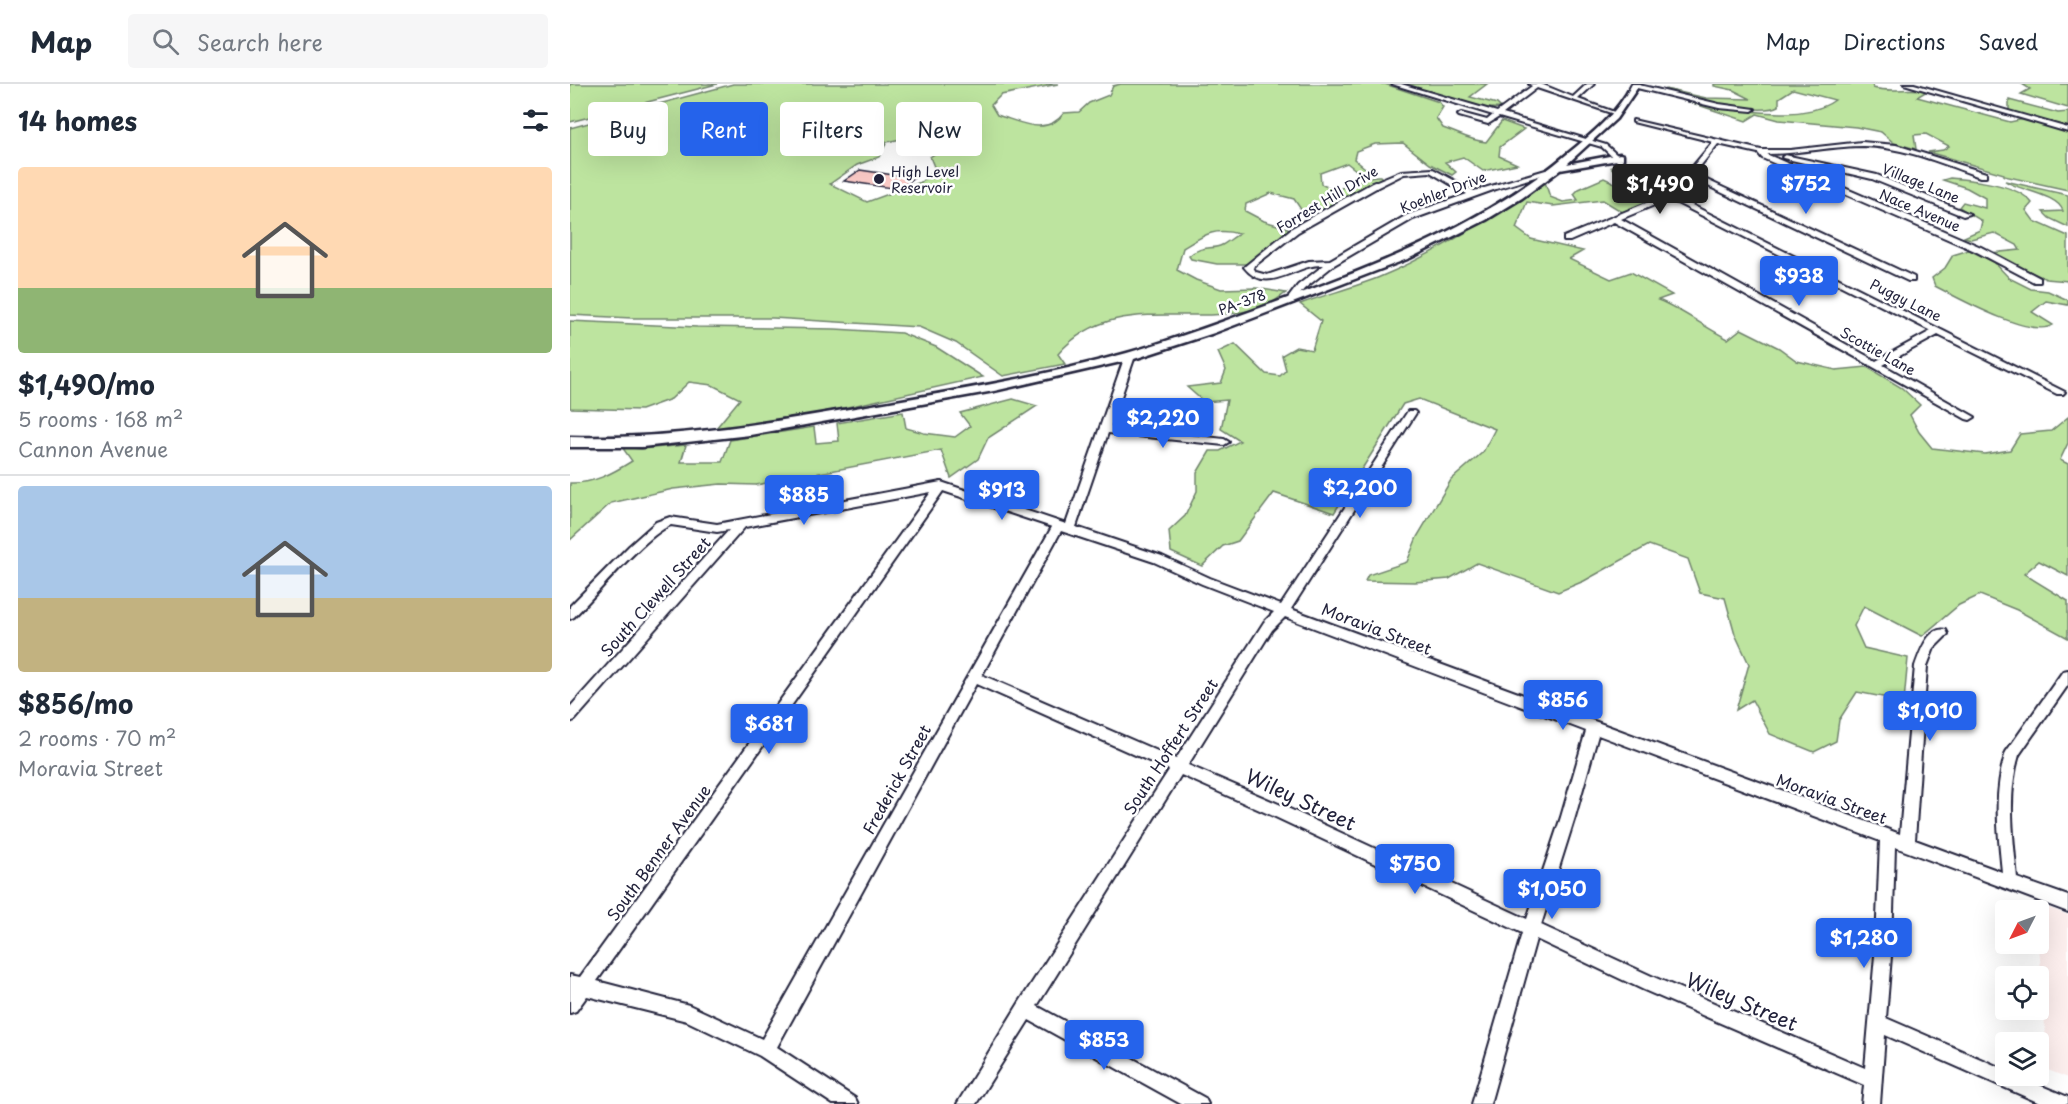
<!DOCTYPE html>
<html lang="en">
<head>
<meta charset="utf-8">
<style>
	body { margin:0; font-family:"Playpen Sans",sans-serif; background:#f6f6f7; color:#1f2937; height:100vh; display:flex; flex-direction:column; font-size:22px; white-space:nowrap }
	* { box-sizing:border-box; margin:0 }
	p { font-size:20px; color:#747a83 }
	.icon { flex:none; width:33px; height:33px; fill:none; stroke:currentColor; stroke-width:2; stroke-linecap:round; stroke-linejoin:round }
	.map { position:relative; flex:1; overflow:hidden }
	.details { display:flex; flex-direction:column; background:#fff; width:570px }
	.details>* { flex:none }
	.guide { position:absolute; left:18px; top:18px; width:570px; height:54px; display:flex; gap:12px }
	.needle { width:39px; rotate:228deg }
	.controls { position:absolute; left:1425px; top:816px; display:grid; gap:12px }
	.controls a { display:grid; place-items:center; width:54px; height:54px; border-radius:6px; background:#fff; box-shadow:0 6px 24px #0002; font-size:30px }
	.price { position:absolute; translate:-50% -51px; padding:0 14px; border-radius:6px; background:#2563eb; color:#fff; font-size:20px; line-height:39px; filter:drop-shadow(0 2px 3px #0008) }
	.price::after { content:''; position:absolute; left:50%; top:36px; width:18px; height:14px; margin-left:-9px; background:inherit; clip-path:polygon(0 0,100% 0,50% 100%) }
	.price.on { background:#222; color:#fff }
	ul { padding:0; list-style:none }
	li { display:grid; align-content:center; gap:12px; height:318px; padding:0 18px }
	li+li { border-top:2px solid #e0e1e3 }
	li span { display:grid; place-items:center; height:186px; border-radius:6px; color:#555 }
	li>.icon { margin-inline-start:auto }
	span .icon { width:108px; height:108px; fill:#fffc; stroke-width:1 }
	li b { font-size:26px }
	h2 { display:flex; justify-content:space-between; align-items:center; height:72px; padding:0 18px; font-size:26px }
	.tag { padding:0 21px; border-radius:6px; background:#fff; box-shadow:0 6px 24px #0002; font-size:21px; line-height:54px }
	.tag.on { background:#2563eb; color:#fff }
	header { display:flex; align-items:center; gap:36px; box-sizing:border-box; height:84px; padding:0 30px; background:#fff; border-bottom:2px solid #e0e1e3 }
	header strong { font-size:28px }
	nav { display:flex; gap:33px; margin-inline-start:auto; font-size:21px }
	.search { width:420px; height:54px; background:#f6f6f7; display:flex; align-items:center; gap:15px; box-sizing:border-box; padding:0 21px; border-radius:6px; color:#747a83; font-size:22px }
	main { display:flex; flex:1; min-height:0 }
	.map>svg:first-child { display:block }
	.built { fill:#fdefee }
	.green { fill:#bde49f; stroke:#70836d; stroke-width:1.5; fill-rule:evenodd }
	.building { fill:#f9c9c5; stroke:#22223b; stroke-width:1.5 }
	.lines { fill:none; stroke-linecap:round; stroke-linejoin:round }
	.minor-casing { stroke:#22223b; stroke-width:4 }
	.major-casing { stroke:#22223b; stroke-width:5 }
	.minor { fill:#fff; fill-rule:evenodd }
	.major { fill:#fff; fill-rule:evenodd }
	.poi-dot { fill:#22223b; stroke:#fff; stroke-width:2 }
	.labels { text-anchor:middle; dominant-baseline:central; stroke-width:5; stroke-linejoin:round; paint-order:stroke }
	.far-poi-label { font-size:14px; fill:#22223b; stroke:#fff; text-anchor:start }
	.far-street-label { font-size:14px; fill:#22223b; stroke:#fff }
	.street-label { font-size:16px; fill:#22223b; stroke:#fff }
	.near-street-label { font-size:20px; fill:#22223b; stroke:#fff }
</style>
</head>
<body>
<header>
<strong>Map</strong>
<div class="search"><svg class="icon" aria-label="search" viewBox="0 0 24 24"><circle cx="10" cy="10" r="6"/><path d="M15 15l6 6"/></svg>Search here</div>
<nav><a>Map</a><a>Directions</a><a>Saved</a></nav>
</header>
<main>
<section class="details">
<h2>14 homes<svg class="icon" aria-label="filters" viewBox="0 0 24 24"><path d="M4 7h16M4 17h16"/><circle cx="9" cy="7" r="2"/><circle cx="15" cy="17" r="2"/></svg></h2>
<ul>
<li><span style="background:linear-gradient(#ffd9b3 65%,#8fb573 0)"><svg class="icon" aria-label="home" viewBox="0 0 24 24"><path d="M3 11l9-7 9 7M6 9v11h12V9"/></svg></span><div><b>$1,490/mo</b><p>5 rooms · 168 m²</p><p>Cannon Avenue</p></div></li>
<li><span style="background:linear-gradient(#a9c7e8 60%,#c2b280 0)"><svg class="icon" aria-label="home" viewBox="0 0 24 24"><path d="M3 11l9-7 9 7M6 9v11h12V9"/></svg></span><div><b>$856/mo</b><p>2 rooms · 70 m²</p><p>Moravia Street</p></div></li>
</ul>
</section>
<div class="map">
<svg width="1498" height="1020" viewBox="0 0 1498 1020">
	<rect width="100%" height="100%" fill="#fff"/>
	<filter id="ink" filterUnits="userSpaceOnUse"><feTurbulence type="fractalNoise" baseFrequency=".0167" numOctaves="2"/><feDisplacementMap in="SourceGraphic" scale="12" xChannelSelector="R" yChannelSelector="G"/><feConvolveMatrix kernelMatrix="1 2 1 2 8 2 1 2 1" color-interpolation-filters="sRGB"/></filter>
	<g filter="url(#ink)">
		<polygon class="built" points="1466,819 1498,831 1498,994 1478,986"/>
		<g class="green">
			<polygon points="0,0 147,0 0,38"/>
			<path d="M163 0H488L431 11 421 21 427 31C451 38 476 53 494 29L509 28 519 19 539 11 543 2 551 0H815L869 18 873 23 866 34 873 44C888 49 901 57 916 58L932 37 954 45 930 63 929 72 947 80 913 87 893 73 875 78 886 88 882 91 860 80 833 59 805 60 786 67 784 75 800 88 791 90 777 79 750 89 751 100C776 114 787 90 810 92L813 95 744 132 732 127 724 115 701 109 676 120 675 127 694 137 721 145 677 180H647L621 175 619 172C631 161 642 166 652 161 658 158 663 153 669 150 644 143 634 151 613 164L607 186 626 196 651 205 686 204 716 209C710 213 703 219 696 222 625 247 545 205 488 270L495 280 433 292 386 259 349 243 203 234H62L0 231V44ZM373 46 387 54 360 73 365 85 351 98 297 118 260 100 287 81 309 73 317 58Z"/>
			<path d="M832 0H917L900 13 927 20 931 24C907 27 856 9 832 0Z"/>
			<path d="M1144 0H1302L1303 4C1322 9 1340 3 1357 7L1347 13 1440 38 1454 35 1498 48V106L1434 92V90L1358 68 1373 66 1379 62 1356 50 1344 51 1346 65 1324 59 1311 48 1286 43 1209 36 1187 30 1176 37 1092 9C1135 20 1227 44 1265 16L1223 5 1209 14V22C1187 33 1120 13 1095 7L1096 5 1136 14 1181 15 1163 6 1144 2Z"/>
			<polygon points="1452,0 1498,0 1498,24 1451,10 1460,5"/>
			<polygon points="1439,16 1488,29 1498,28 1498,43 1439,28"/>
			<path d="M1041 83C1058 90 1071 102 1088 111V114L1054 129 1033 116 983 122 957 118 946 144 961 155 1013 167 999 175 1041 195 1061 188 1102 211 1088 216C1113 226 1134 243 1158 255L1171 245 1209 264 1227 277 1266 286 1297 283 1332 304 1350 321 1340 331 1349 348 1362 364 1415 370 1440 366 1450 350 1481 347 1498 333V359L1490 376 1498 380V492L1469 477 1454 490 1498 517V554L1447 526 1410 511 1389 521 1352 552 1294 522 1284 542 1294 564 1338 574 1334 617 1287 608 1269 636 1266 657 1244 668 1200 650 1182 616 1166 626 1179 580 1165 550 1155 514 1130 509 1118 475 1079 461 1014 497 988 508 907 479 879 495 845 498 795 497 798 491 837 478 847 453 881 396 913 368 925 345 849 315 833 320 764 429 704 409 668 457 653 462 632 482 601 468 599 447 615 432 627 407V389L640 367H650L670 357 651 345 657 316 634 318 617 303 651 299 656 286 648 268 665 260 696 290 710 292 716 286 712 271 726 263 742 266 751 237 730 220C757 210 786 203 812 192 870 168 922 131 975 98L980 113 993 118 1008 116 1004 110 1009 105 1034 94 1047 100 1046 89Z"/>
			<path d="M1380 94C1403 96 1448 100 1462 119L1456 126 1464 137 1498 152V197L1476 195 1420 169 1450 166 1447 161 1424 149 1401 155 1394 153 1410 146 1412 137 1389 123 1393 118 1415 124V114L1397 104 1373 96Z"/>
			<path d="M1435 97 1498 111V143L1479 134 1473 128 1493 127C1487 110 1450 107 1435 97Z"/>
			<path d="M1399 166 1424 178 1439 194 1461 205 1478 207 1498 216V221L1476 217 1462 228 1483 241C1462 255 1388 214 1365 202L1362 194 1375 184 1383 171Z"/>
			<polygon points="0,237 127,243 265,245 331,249 366,263 413,293 246,330 142,349 170,315 142,301 119,298 101,315 71,326 0,324"/>
			<path d="M443 315 467 322 418 354 408 375 381 394 371 366 186 401 151 400 103 405 41 419 0 456V399C23 400 43 389 62 377L52 363 71 365 116 361 111 378H152L160 356 244 343 246 359 269 357 267 339 333 328 336 344 354 349 385 353 400 342 390 329Z"/>
		</g>
		<polygon class="building" points="290,86 344,94 329,105 274,97"/>
		<g class="lines">
			<defs>
				<g id="minor">
					<path d="M822 0H831L927 28 962 2 959 0H971L1003 13 1017 0H1024L1008 15 1047 29V31L967 4 933 30 1036 61 1076 97 1099 109 1103 106 1143 58 1063 38V36L1191 66H1220L1292 58 1326 61 1416 89V93H1410C1373 80 1334 63 1293 62 1262 62 1229 70 1196 70L1411 163 1470 194V198H1464L1405 167 1192 74 1188 69 1148 60 1124 90 1344 193V197H1338L1121 94 1104 112 1495 308 1493 310H1487L1368 251 1313 281 1405 333 1400 336 1396 335 1044 138 1000 157H994V153L1093 112 1071 100 1032 63 929 33 918 40 889 32 888 31 891 29 917 36 923 31ZM1099 115 1361 247 1306 277 1051 135Z"/>
					<polygon points="1334,0 1344,0 1498,44 1498,48"/>
					<polygon points="1069,1 1149,20 1185,25 1182,27 1149,24 1067,4"/>
					<polygon points="1215,71 1307,91 1400,130 1393,132 1302,95 1213,74 1212,73"/>
					<path d="M986 83 990 85 988 86 926 105 843 135 764 181 734 205 723 219 716 217 728 201 754 181C726 179 697 213 674 183L722 144 802 99 831 87 863 85 904 107ZM860 88 897 110 837 131 760 176 739 177 697 191 686 188 683 183 728 148 808 103 834 90Z"/>
					<path d="M560 269 565 272 541 342 654 355 659 358 654 361 538 349 506 443 592 472 640 494 711 521 838 327H844L846 329 721 525 1330 750 1345 582C1350 569 1358 542 1376 546L1378 550 1364 564 1357 582 1345 756 1432 788C1428 747 1423 708 1436 668L1493 587 1498 586V601L1449 671C1437 711 1443 752 1447 794L1498 812V828L1325 763 1322 860 1316 934 1436 986V992H1448L1498 1013V1020H1472L1315 951 1310 1020H1292L1294 1001 1074 906 966 855 920 1020H902L952 849 701 731 611 691 467 922 635 1014 638 1020H611L459 936 406 1020H387L449 919 599 686 406 600 207 963 285 1014 288 1020H263L190 972 117 937 17 912 6 927 0 929V891L10 893 361 408 175 443 5 636 0 638V623L159 446 147 448 101 441C76 451 26 511 4 533L0 535V522L59 462 86 438 100 433 147 440 371 398 496 440 555 272ZM373 407 482 443 192 955 119 921 27 897ZM491 447 584 478 632 500 704 528 694 538 606 675 412 591ZM715 533 1016 647 991 733 957 835 711 721 618 681 702 546ZM1028 651 1310 757 1306 860 1295 984 1086 894 971 841 1005 733Z"/>
				</g>
				<path id="major" d="M1062 0H1070L1046 35 997 80 1050 70 1053 71V75L990 86 952 114 916 136 840 174 644 249 564 275 424 307 180 351 72 363H0V353C101 356 198 339 297 322 384 307 472 293 557 269 614 253 670 231 726 211 821 176 917 137 996 71 1021 51 1047 30 1062 0Z"/>
			</defs>
			<use href="#minor" class="minor-casing"/>
			<use href="#major" class="major-casing"/>
			<use href="#minor" class="minor"/>
			<use href="#major" class="major"/>
		</g>
	</g>
	<circle class="poi-dot" cx="309" cy="95" r="6"/>
	<g class="labels">
		<g class="far-poi-label">
			<text x="321" y="87">High Level<tspan x="321" dy="16">Reservoir</tspan></text>
		</g>
		<g class="far-street-label">
			<text transform="translate(1351 99) rotate(22)">Village Lane</text>
			<text transform="translate(873 108) rotate(-21)">Koehler Drive</text>
			<text transform="translate(757 115) rotate(-31)">Forrest Hill Drive</text>
			<text transform="translate(1350 126) rotate(23)">Nace Avenue</text>
			<text transform="translate(1336 216) rotate(26)">Puggy Lane</text>
			<text transform="translate(672 218) rotate(-20)">PA-378</text>
			<text transform="translate(1308 267) rotate(29)">Scottie Lane</text>
		</g>
		<g class="street-label">
			<text transform="translate(85 512) rotate(-48)">South Clewell Street</text>
			<text transform="translate(807 544) rotate(21)">Moravia Street</text>
			<text transform="translate(600 662) rotate(-57)">South Hoffert Street</text>
			<text transform="translate(326 695) rotate(-61)">Frederick Street</text>
			<text transform="translate(1262 714) rotate(20)">Moravia Street</text>
			<text transform="translate(88 768) rotate(-54)">South Benner Avenue</text>
		</g>
		<g class="near-street-label">
			<text transform="translate(731 715) rotate(25)">Wiley Street</text>
			<text transform="translate(1172 917) rotate(23)">Wiley Street</text>
		</g>
	</g>
</svg>
<div class="controls">
<a><svg class="needle" viewBox="-14 -14 28 28"><path d="M0-13l5 13h-10z" fill="#e53935"/><path d="M0 13l5-13h-10z" fill="#747a83"/></svg></a>
<a><svg class="icon" aria-label="locate" viewBox="0 0 24 24"><circle cx="12" cy="12" r="6"/><path d="M12 2v4M12 18v4M2 12h4M18 12h4"/></svg></a>
<a><svg class="icon" aria-label="layers" viewBox="0 0 24 24"><path d="M12 4l9 5-9 5-9-5zM3 14l9 5 9-5"/></svg></a>
</div>
<b class="price on" style="left:1090px;top:131px">$1,490</b>
<b class="price" style="left:1236px;top:131px">$752</b>
<b class="price" style="left:1229px;top:223px">$938</b>
<b class="price" style="left:593px;top:365px">$2,220</b>
<b class="price" style="left:790px;top:435px">$2,200</b>
<b class="price" style="left:432px;top:437px">$913</b>
<b class="price" style="left:234px;top:442px">$885</b>
<b class="price" style="left:993px;top:647px">$856</b>
<b class="price" style="left:1360px;top:658px">$1,010</b>
<b class="price" style="left:199px;top:671px">$681</b>
<b class="price" style="left:845px;top:811px">$750</b>
<b class="price" style="left:982px;top:836px">$1,050</b>
<b class="price" style="left:1294px;top:885px">$1,280</b>
<b class="price" style="left:534px;top:987px">$853</b>
<div class="guide">
<a class="tag">Buy</a>
<a class="tag on">Rent</a>
<a class="tag">Filters</a>
<a class="tag">New</a>
</div>
</div>
</main>
</body>
</html>
